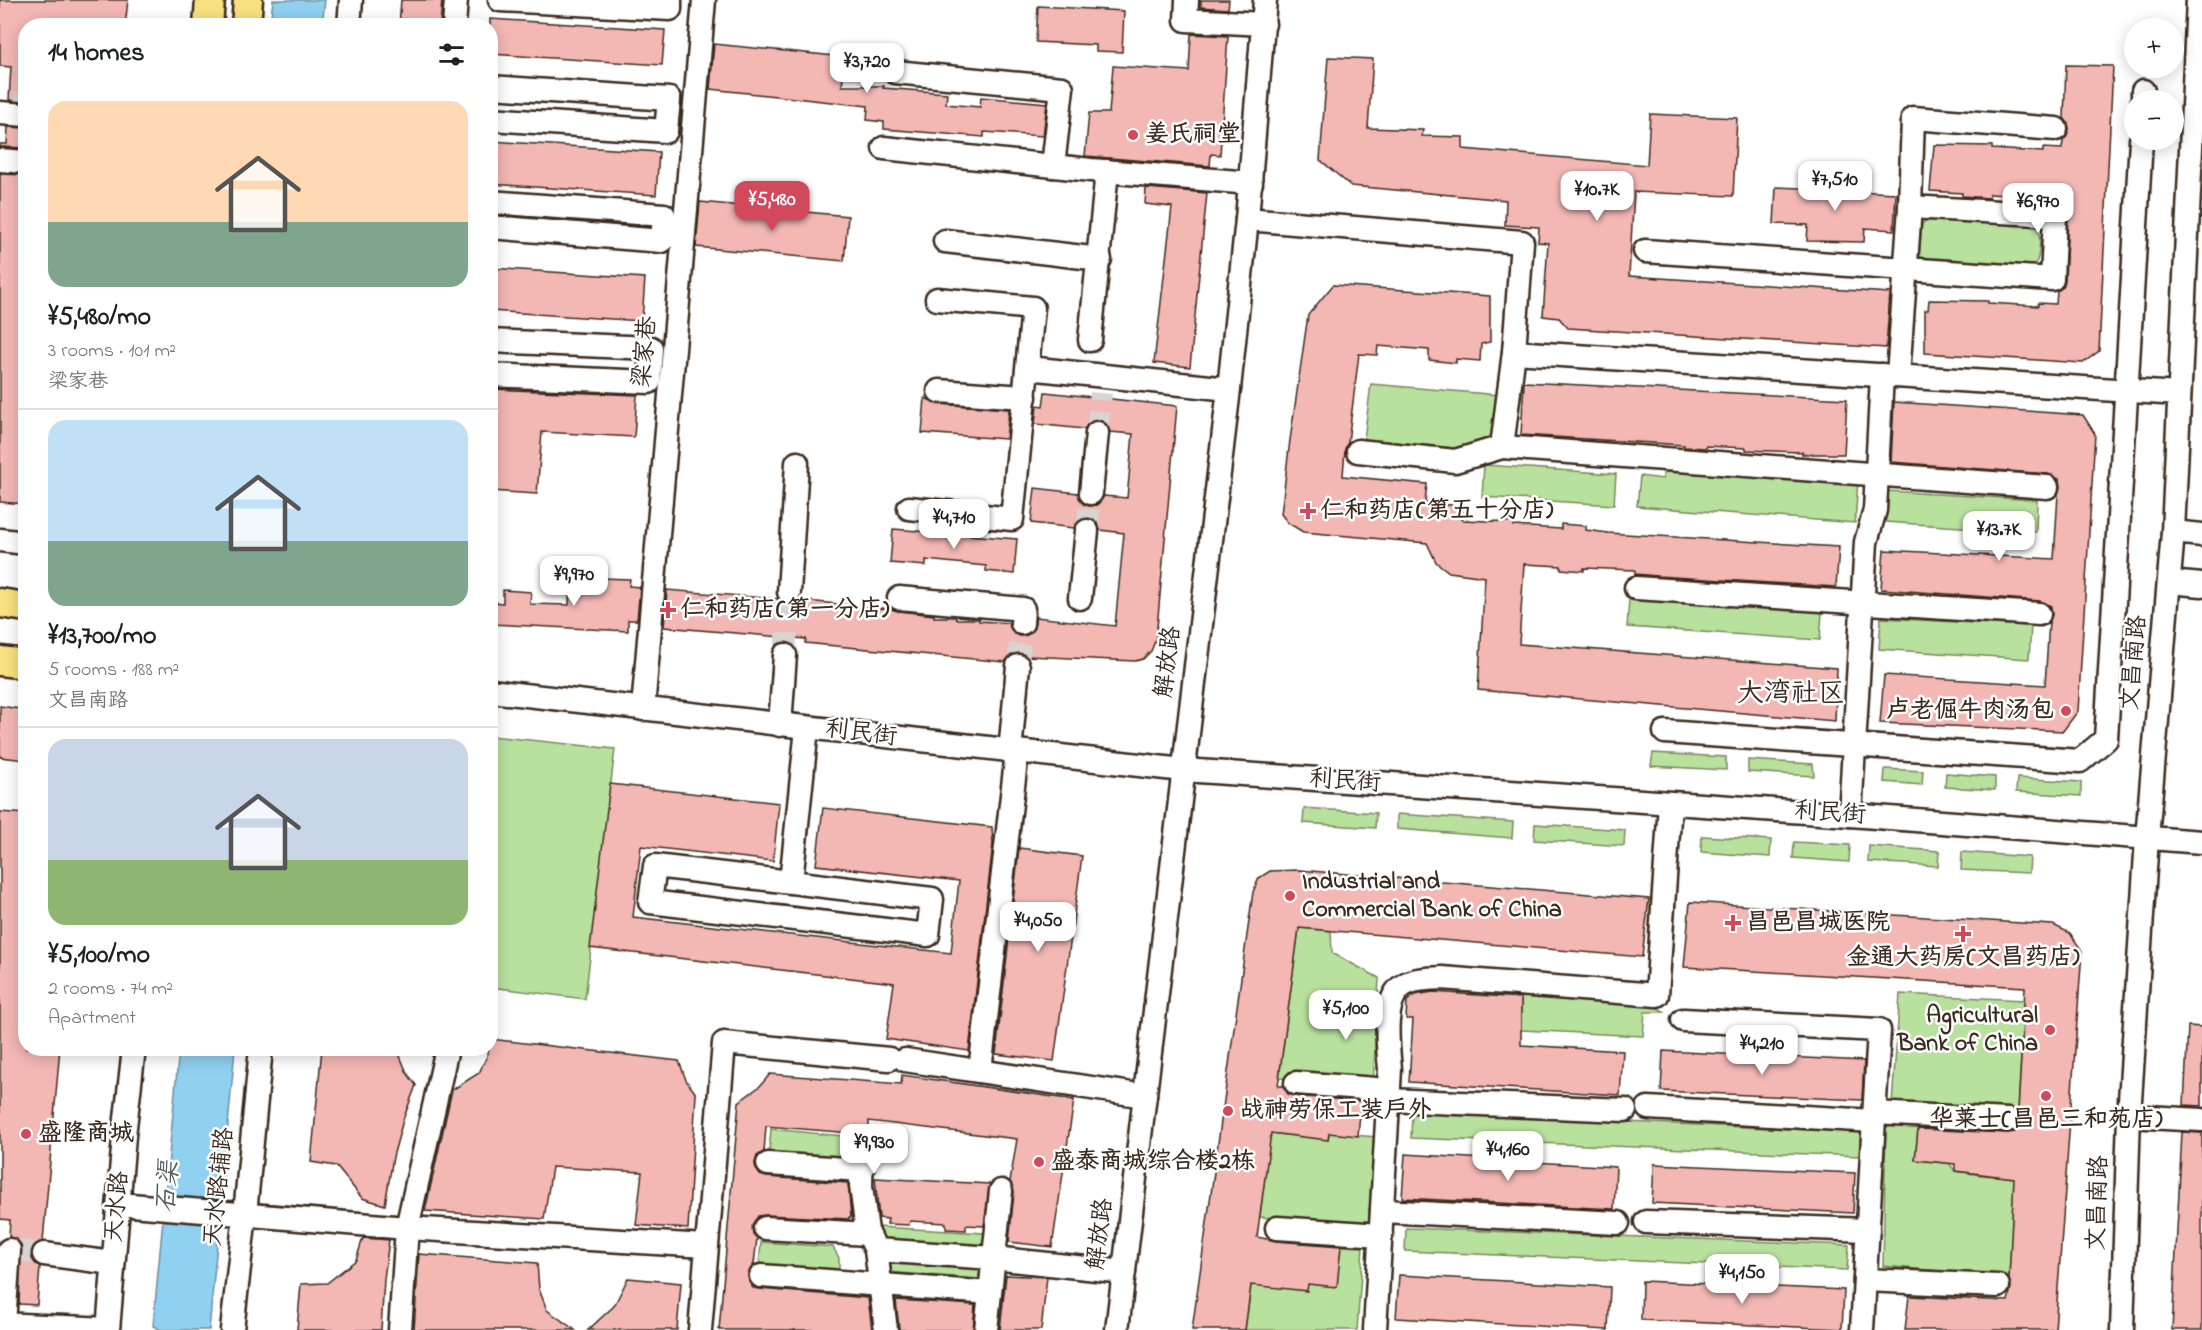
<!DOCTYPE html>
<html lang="en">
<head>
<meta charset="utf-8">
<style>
	body { margin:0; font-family:"Indie Flower","LXGW WenKai TC",sans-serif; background:#f2f2f2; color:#202124; height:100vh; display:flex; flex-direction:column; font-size:22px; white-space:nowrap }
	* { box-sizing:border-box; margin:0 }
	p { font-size:20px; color:#757577 }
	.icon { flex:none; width:33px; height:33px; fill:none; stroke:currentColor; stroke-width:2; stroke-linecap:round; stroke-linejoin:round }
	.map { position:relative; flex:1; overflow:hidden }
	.drawer { position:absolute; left:18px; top:18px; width:480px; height:1038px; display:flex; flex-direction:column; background:#fff; border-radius:24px; box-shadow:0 3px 15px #0003 }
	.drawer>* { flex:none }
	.fabs { position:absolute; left:2124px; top:18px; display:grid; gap:12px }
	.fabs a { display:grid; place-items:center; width:60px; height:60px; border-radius:50%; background:#fff; box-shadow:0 3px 15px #0003; font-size:30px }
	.price { position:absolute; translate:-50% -51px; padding:0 14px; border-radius:12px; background:#fff; color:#222; font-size:20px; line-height:39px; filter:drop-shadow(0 2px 3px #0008) }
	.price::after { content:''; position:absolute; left:50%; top:36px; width:18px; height:14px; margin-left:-9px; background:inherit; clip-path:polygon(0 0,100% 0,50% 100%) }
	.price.selected { background:#d1495b; color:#fff }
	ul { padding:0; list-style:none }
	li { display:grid; align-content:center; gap:12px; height:318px; padding:0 30px }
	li+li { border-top:2px solid #e0e0e0 }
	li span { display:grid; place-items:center; height:186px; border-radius:18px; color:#555 }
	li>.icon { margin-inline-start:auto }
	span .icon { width:108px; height:108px; fill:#fffc; stroke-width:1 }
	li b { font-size:26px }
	h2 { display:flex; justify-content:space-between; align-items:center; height:72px; padding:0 30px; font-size:26px }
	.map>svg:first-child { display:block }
	.green { fill:#b8e19d; stroke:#7a865e; stroke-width:1.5 }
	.water { fill:#90d0f1; stroke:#6e8e9d; stroke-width:1.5 }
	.building { fill:#f3b7b4; stroke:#3b2a1e; stroke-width:1.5 }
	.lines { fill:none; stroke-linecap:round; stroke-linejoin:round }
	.minor-tunnel { stroke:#d8d4d2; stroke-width:22; stroke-dasharray:22 11; stroke-linecap:butt }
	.minor-casing { stroke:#3b2a1e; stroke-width:27 }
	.major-casing { stroke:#3b2a1e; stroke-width:33 }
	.minor { stroke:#fff; stroke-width:22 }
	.major { stroke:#f9e181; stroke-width:28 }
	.poi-dot { fill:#d1495b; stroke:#fff; stroke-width:2 }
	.labels { text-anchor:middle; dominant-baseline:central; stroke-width:5; stroke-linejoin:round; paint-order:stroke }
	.poi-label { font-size:24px; font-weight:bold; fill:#3b2a1e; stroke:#fff; text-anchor:start }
	.street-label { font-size:24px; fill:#3b2a1e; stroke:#fff }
	.water-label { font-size:26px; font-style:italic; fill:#545c5d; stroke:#fff }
	.quarter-label { font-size:27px; fill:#3b2a1e; stroke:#fff }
</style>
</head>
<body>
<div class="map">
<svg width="2202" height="1330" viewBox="0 0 2202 1330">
	<rect width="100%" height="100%" fill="#fff"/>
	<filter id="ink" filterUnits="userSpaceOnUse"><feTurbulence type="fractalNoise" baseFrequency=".0167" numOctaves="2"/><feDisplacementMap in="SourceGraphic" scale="12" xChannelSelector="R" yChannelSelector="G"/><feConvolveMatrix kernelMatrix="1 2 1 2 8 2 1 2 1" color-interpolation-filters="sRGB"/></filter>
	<g filter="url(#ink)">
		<g class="green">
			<path d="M1928 218 2036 225C2042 235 2040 258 2034 267L1923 261 1919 256 1922 224Z"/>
			<polygon points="1371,384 1499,395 1494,434 1464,449 1364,439"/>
			<polygon points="1484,465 1616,474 1614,505 1482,497"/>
			<polygon points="1663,472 1858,479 1855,523 1637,506 1640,476 1663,479"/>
			<polygon points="1887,491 2037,500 2036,532 1885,522"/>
			<polygon points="1629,599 1822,612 1820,640 1627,627"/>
			<polygon points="1881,618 2031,626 2029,659 1879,649"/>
			<polygon points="491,736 615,749 585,999 491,987"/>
			<polygon points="1653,753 1726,757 1726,770 1651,766"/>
			<polygon points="1748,760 1813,764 1814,776 1748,772"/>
			<polygon points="1885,769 1923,771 1922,785 1884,782"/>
			<polygon points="1946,773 1995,777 1995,790 1945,787"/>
			<polygon points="2017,778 2081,782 2081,796 2016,792"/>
			<polygon points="1304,808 1376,813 1375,828 1303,823"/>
			<polygon points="1397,814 1513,822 1512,838 1397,829"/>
			<polygon points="1535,824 1625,830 1624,846 1534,840"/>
			<polygon points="1702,836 1771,840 1770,857 1701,852"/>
			<polygon points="1794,842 1850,845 1849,862 1793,858"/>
			<polygon points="1869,846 1939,851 1938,866 1868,862"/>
			<polygon points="1962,852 2030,857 2029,873 1961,870"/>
			<polygon points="1299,928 1331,931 1332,953 1379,978 1373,1084 1279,1078"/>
			<polygon points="1900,994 2024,1000 2018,1112 1892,1103"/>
			<polygon points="1521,996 1647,1003 1666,1012 1645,1012 1643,1036 1521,1030"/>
			<polygon points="1412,1113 1861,1132 1860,1156 1411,1138"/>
			<path d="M1919 1119 1915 1160 1949 1163 1955 1171C1975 1173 1998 1181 2016 1171L2009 1277 1883 1266 1886 1121Z"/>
			<polygon points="1271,1126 1277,1134 1328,1140 1329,1133 1377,1137 1371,1227 1260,1217"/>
			<polygon points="771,1129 853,1137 851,1159 769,1152"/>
			<polygon points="878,1227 984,1233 983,1245 877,1239"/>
			<polygon points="1406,1228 1849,1245 1847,1270 1405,1251"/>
			<polygon points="761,1242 833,1247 839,1258 839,1273 759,1267"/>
			<polygon points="1341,1246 1363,1247 1357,1330 1245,1330 1252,1279 1290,1282 1290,1289 1306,1291 1308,1284 1336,1287"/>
			<polygon points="887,1260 982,1267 981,1279 887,1272"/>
		</g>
		<g class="water">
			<polygon points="273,0 325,0 322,25 270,25"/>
			<polygon points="179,1049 235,1049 209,1330 161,1330 153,1326"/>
		</g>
		<g class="building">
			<polygon points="0,0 128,0 125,26 26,26 26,101 9,100 11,67 0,66"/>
			<polygon points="401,0 442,0 440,26 399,26"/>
			<polygon points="1201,0 1229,0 1228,9 1201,7"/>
			<polygon points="1038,6 1124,11 1122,52 1096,51 1096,45 1036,42"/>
			<polygon points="490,19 665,30 662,65 490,54"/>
			<polygon points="1191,34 1228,36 1220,155 1211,154 1210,166 1085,156 1089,113 1109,113 1113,66 1189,71"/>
			<polygon points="714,44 845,57 842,86 884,86 883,88 947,93 946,104 980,107 981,97 1047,103 1043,136 984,132 984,137 884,129 884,122 867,120 868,106 710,89"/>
			<polygon points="1328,57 1373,59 1368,128 1423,130 1422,136 1463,137 1463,149 1647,165 1650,114 1737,118 1733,196 1634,192 1629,276 1890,293 1886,348 1568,328 1559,318 1543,316 1548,243 1538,242 1539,227 1505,225 1506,200 1351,186 1320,160"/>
			<polygon points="2066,65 2113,66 2099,351 2083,363 1925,353 1925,310 1928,310 1929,300 1988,301 1988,303 2038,306 2038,303 2056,304 2057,291 2063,287 2065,280 2068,216 2067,209 2063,204 2043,201 2043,197 1989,194 1989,198 1962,196 1962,193 1930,191 1934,145 1992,146 1992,149 2043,152 2043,148 2062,149 2063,141 2067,136 2069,129 2068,123 2064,118"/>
			<polygon points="8,127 26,128 26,148 0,147 0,144 7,144"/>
			<polygon points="490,141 659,152 656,195 490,184"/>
			<polygon points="0,174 26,175 26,504 0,502"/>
			<polygon points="1824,184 1855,186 1854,191 1896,193 1894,230 1865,228 1864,242 1807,241 1808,225 1774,224 1776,187 1824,189"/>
			<polygon points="1146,188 1207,193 1190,367 1154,363 1172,207 1145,204"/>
			<polygon points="700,202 848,216 844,261 696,247"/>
			<polygon points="490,268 645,278 642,321 490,311"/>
			<polygon points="1333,285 1490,296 1490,342 1481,344 1480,361 1456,359 1456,363 1429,360 1429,350 1378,346 1377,355 1359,354 1348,442 1345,449 1343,476 1427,484 1425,503 1463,506 1462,520 1514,522 1514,526 1561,529 1561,524 1586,526 1586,530 1608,533 1839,547 1836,587 1657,576 1635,574 1635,570 1584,568 1584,571 1561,569 1561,566 1524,564 1519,644 1837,668 1835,721 1478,690 1485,577 1449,572 1436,562 1427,543 1303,532 1288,523 1281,514 1290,440 1308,315"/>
			<polygon points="1524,382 1847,399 1844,454 1802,454 1802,452 1746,450 1746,448 1706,446 1706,448 1684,447 1684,445 1521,435"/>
			<polygon points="490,389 637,395 634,437 542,432 537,494 490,491"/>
			<polygon points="1045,392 1177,406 1156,639 1151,651 1143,659 1135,661 1028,656 1028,657 1019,653 1012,654 1005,662 805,643 806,639 664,627 667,590 778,599 788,605 794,604 799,601 806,601 891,609 898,611 934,615 934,617 956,617 956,619 979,619 979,621 1009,623 1014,634 1020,636 1027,635 1033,631 1036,617 1115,626 1124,533 1100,530 1095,520 1089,518 1081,519 1074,528 1031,523 1035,488 1078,493 1083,504 1089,506 1097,505 1104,496 1127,498 1133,434 1110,432 1105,422 1098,420 1091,421 1084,429 1035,424 1037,405 1043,406"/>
			<polygon points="925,398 938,404 1009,409 1006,439 922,433"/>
			<polygon points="1894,402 2083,415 2095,434 2078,711 2063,731 1880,723 1884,675 2045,685 2049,622 2052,615 2051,606 2040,601 1881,589 1884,550 2054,559 2058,494 2060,487 2059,479 2048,474 1891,462"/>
			<polygon points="893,529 1017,539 1014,574 986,571 986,566 926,560 926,566 890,563"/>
			<polygon points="570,577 630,579 629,586 640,587 637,620 628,620 628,631 490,624 490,602 503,603 503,590 531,592 530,604 569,605"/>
			<polygon points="0,706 26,710 26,760 0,757"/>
			<polygon points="610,784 779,803 773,861 641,846 633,917 887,946 951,953 959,881 816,865 823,808 992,827 993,844 969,1051 886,1039 894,983 590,948"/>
			<polygon points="0,812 26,814 26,1048 60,1048 43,1241 34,1245 31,1253 32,1260 40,1267 37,1305 19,1304 21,1245 17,1239 9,1237 10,1220 0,1219"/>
			<polygon points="1019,848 1082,856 1054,1061 996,1054"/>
			<polygon points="1299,870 1649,899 1642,957 1299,928 1278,1086 1283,1086 1288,1094 1295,1096 1361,1101 1358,1136 1329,1133 1328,1140 1271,1133 1257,1237 1276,1241 1341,1246 1337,1287 1308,1284 1307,1291 1251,1285 1245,1330 1192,1330 1253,892 1259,878 1270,871"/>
			<polygon points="1690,902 2053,925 2070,933 2082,951 2055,1330 1905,1330 1909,1296 2008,1301 2011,1287 2009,1279 2014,1178 1955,1171 1955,1164 1915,1160 1918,1129 2007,1133 2015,1132 2020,1127 2021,1120 2018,1111 2025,987 1684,967"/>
			<polygon points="1433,992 1521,998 1521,1045 1623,1051 1620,1095 1409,1082 1413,1019 1406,1019 1407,1001 1415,995"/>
			<polygon points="2188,1026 2202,1027 2202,1106 2184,1105"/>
			<polygon points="490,1039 679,1061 686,1080 696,1094 688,1229 636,1225 642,1172 552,1167 544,1219 425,1211 452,1090 479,1073 487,1056 489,1048 490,1048"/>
			<polygon points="322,1048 400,1048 400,1056 407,1073 416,1085 403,1120 393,1157 385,1205 362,1198 336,1166 311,1162"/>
			<polygon points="1663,1051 1864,1061 1862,1100 1661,1091"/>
			<polygon points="770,1074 901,1084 902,1075 1074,1100 1052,1247 1009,1242 1014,1192 1010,1182 1017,1139 869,1121 869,1129 860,1129 852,1133 766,1126 764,1152 757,1156 755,1163 756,1169 760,1175 767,1177 848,1183 851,1217 849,1217 849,1219 766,1215 758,1216 752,1227 753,1234 757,1238 754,1264 748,1274 749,1282 753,1288 760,1289 868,1298 872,1330 719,1330 739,1102 760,1086"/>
			<polygon points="2182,1132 2202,1133 2202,1330 2172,1330"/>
			<polygon points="1405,1154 1616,1167 1614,1209 1402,1198"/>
			<polygon points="1654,1164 1855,1173 1853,1213 1652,1203"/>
			<polygon points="875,1178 990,1184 984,1226 966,1225 966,1230 946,1229 946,1223 910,1221 909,1225 887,1224 888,1219 879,1218"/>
			<polygon points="363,1238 389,1240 384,1279 381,1330 297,1330 301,1284 327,1283 356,1260"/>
			<polygon points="419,1254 537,1263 539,1289 547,1310 575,1330 414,1330"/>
			<polygon points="1006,1275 1047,1277 1041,1330 1000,1330"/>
			<polygon points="1399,1275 1610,1287 1608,1330 1396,1318"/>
			<polygon points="628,1278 681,1283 677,1330 588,1330 614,1306"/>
			<polygon points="1642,1281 1844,1290 1842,1329 1641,1320"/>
			<polygon points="896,1300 975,1305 973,1330 899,1330"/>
		</g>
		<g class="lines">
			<g class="minor-tunnel">
				<polyline points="23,115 26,83"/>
				<polyline points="1097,433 1101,393"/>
				<polyline points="1087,531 1091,493"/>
				<polyline points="785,655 789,592"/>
				<polyline points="1018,666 1022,623"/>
				<polyline points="14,1250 44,1254"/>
			</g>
			<defs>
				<g id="minor">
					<polyline points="500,0 670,9 670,0"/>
					<polyline points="1187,0 1186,20 1264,24"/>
					<polyline points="349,26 351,0"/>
					<polyline points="454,26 456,0"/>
					<polyline points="895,72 1062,88 1053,166"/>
					<polyline points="490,87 669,99 666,131 490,119"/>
					<polyline points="2143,100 2143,91"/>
					<polyline points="0,113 26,115"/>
					<polyline points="884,148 1091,170 1251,183"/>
					<polyline points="0,160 26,162"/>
					<polyline points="490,202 664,215 662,241 490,227"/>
					<polyline points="1247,219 1522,242 1514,352 1502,447 1455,461 1358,451"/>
					<polyline points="945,241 1100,259"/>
					<polyline points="1645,251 2052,279 2055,215 1910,207"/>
					<polyline points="1090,340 1107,171"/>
					<polyline points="490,341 651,348 649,382 490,375"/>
					<polyline points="1514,352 2179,394"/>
					<polyline points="1028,368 1229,389"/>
					<polyline points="1898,376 1910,207 1913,118 2056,129"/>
					<polyline points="939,391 1025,397"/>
					<polyline points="1502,447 2047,487"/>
					<polyline points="1091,493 1097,433"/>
					<polyline points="909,508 1012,519 1033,308 937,299"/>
					<polyline points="2173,532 2202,535"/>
					<polyline points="0,540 26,543"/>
					<polyline points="2169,582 2202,585"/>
					<polyline points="1636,588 2039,614"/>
					<polyline points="789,592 797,463"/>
					<polyline points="899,598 1023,609 1022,623"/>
					<polyline points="1080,598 1087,531"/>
					<polyline points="490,691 1183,770 1850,815 2202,842"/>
					<polyline points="643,709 704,0"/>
					<polyline points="780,725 785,655"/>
					<polyline points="1665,732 2080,761 2106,739 2141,140"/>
					<polyline points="1010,752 1018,666"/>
					<polyline points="1850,815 1866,542 1875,510 1882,375"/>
					<polyline points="791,882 932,899 928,935 650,902 655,866 791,882 807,728"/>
					<polyline points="1683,1020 1879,1030 1862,1330"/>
					<polyline points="905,1060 1145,1096"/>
					<polyline points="980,1071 1017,752"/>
					<polyline points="1296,1083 1389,1090"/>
					<polyline points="1388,1100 1625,1110"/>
					<polyline points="1648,1108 1874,1121"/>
					<polyline points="1874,1113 2008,1120"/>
					<polyline points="2129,1116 2202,1120"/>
					<polyline points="862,1142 861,1186 867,1231 876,1250 886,1330"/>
					<polyline points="768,1164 862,1170"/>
					<polyline points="119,1204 407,1228 706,1246"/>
					<polyline points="1382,1211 1618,1223"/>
					<polyline points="1646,1222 1868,1230"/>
					<polyline points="765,1228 868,1234"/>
					<polyline points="1277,1228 1381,1235"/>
					<polyline points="876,1250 993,1258 1124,1272"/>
					<polyline points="44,1254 113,1263"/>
					<polyline points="761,1276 990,1293"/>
					<polyline points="1865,1280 1998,1286"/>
					<polyline points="0,1324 108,1329"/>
					<polyline points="4,1324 9,1250"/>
					<polyline points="108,1330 124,1136 134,1048"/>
					<polyline points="232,1330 245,1214 261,1048"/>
					<polyline points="400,1330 407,1228 446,1053"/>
					<polyline points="700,1330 724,1043 889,1059"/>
					<polyline points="986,1330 1001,1191"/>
					<polyline points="1117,1330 1229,389 1247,219 1265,0"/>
					<path d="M1375 1330 1390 1069C1388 1047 1382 1003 1401 987 1412 978 1429 979 1442 978L1657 995 1670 804"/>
					<polyline points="2122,1330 2129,1116 2147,838 2173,532 2198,0"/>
				</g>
				<g id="major">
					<polyline points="208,26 210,0"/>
					<polyline points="246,26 248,0"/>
					<polyline points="0,603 26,607"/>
					<polyline points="0,661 26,664"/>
				</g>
			</defs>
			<use href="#minor" class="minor-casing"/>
			<use href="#major" class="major-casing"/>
			<use href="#minor" class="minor"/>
			<use href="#major" class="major"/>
		</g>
	</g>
	<g class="poi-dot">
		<circle cx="1133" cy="135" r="6"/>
		<path d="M1305 502h6v6h6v6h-6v6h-6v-6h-6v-6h6z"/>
		<path d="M665 601h6v6h6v6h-6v6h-6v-6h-6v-6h6z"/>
		<circle cx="2066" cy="711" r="6"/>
		<circle cx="1290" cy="896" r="6"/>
		<path d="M1730 914h6v6h6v6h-6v6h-6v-6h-6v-6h6z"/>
		<path d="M1960 925h6v6h6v6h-6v6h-6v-6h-6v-6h6z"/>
		<circle cx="2050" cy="1030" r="6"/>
		<circle cx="2046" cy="1096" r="6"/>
		<circle cx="1228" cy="1111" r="6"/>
		<circle cx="26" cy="1134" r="6"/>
		<circle cx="1039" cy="1162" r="6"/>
	</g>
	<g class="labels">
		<g class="poi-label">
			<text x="1145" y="135">姜氏祠堂</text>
			<text x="1320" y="511">仁和药店(第五十分店)</text>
			<text x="680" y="610">仁和药店(第一分店)</text>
			<text x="2054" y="711" text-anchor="end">卢老倔牛肉汤包</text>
			<text x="1302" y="882">Industrial and<tspan x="1302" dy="28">Commercial Bank of China</tspan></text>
			<text x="1746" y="923">昌邑昌城医院</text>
			<text x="1963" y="958" text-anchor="middle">金通大药房(文昌药店)</text>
			<text x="2038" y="1016" text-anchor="end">Agricultural<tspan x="2038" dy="28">Bank of China</tspan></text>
			<text x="1240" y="1111">战神劳保工装户外</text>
			<text x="2046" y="1120" text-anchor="middle">华莱士(昌邑三和苑店)</text>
			<text x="38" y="1134">盛隆商城</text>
			<text x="1051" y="1162">盛泰商城综合楼2栋</text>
		</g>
		<g class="street-label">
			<text transform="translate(646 352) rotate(-85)">梁家巷</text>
			<text transform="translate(1169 662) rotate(-83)">解放路</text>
			<text transform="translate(2135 663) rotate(-85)">文昌南路</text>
			<text transform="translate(861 734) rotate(7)">利民街</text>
			<text transform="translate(1345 782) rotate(4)">利民街</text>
			<text transform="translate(1830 814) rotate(4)">利民街</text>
			<text transform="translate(220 1187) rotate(-84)">天水路辅路</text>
			<text transform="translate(2099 1203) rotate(-88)">文昌南路</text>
			<text transform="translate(118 1207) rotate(-85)">天水路</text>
			<text transform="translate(1101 1234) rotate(-83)">解放路</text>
		</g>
		<g class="water-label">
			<text transform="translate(169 1187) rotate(-85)">石渠</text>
		</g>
		<g class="quarter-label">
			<text x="1791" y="694">大湾社区</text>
		</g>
	</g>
</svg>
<div class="fabs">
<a>+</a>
<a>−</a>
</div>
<b class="price" style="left:867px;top:94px">¥3,720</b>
<b class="price" style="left:1835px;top:212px">¥7,510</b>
<b class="price" style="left:1597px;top:222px">¥10.7K</b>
<b class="price selected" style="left:772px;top:232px">¥5,480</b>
<b class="price" style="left:2038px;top:234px">¥6,970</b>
<b class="price" style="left:954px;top:550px">¥4,710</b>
<b class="price" style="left:1999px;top:562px">¥13.7K</b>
<b class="price" style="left:574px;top:607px">¥9,970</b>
<b class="price" style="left:1038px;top:953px">¥4,050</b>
<b class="price" style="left:1346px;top:1041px">¥5,100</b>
<b class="price" style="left:1762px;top:1076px">¥4,210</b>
<b class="price" style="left:874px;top:1175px">¥9,930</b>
<b class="price" style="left:1508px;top:1182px">¥4,160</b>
<b class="price" style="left:1742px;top:1305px">¥4,150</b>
<section class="drawer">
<h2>14 homes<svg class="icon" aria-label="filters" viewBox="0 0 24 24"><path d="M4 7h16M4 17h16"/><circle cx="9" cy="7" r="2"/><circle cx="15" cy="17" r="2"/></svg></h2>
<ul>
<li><span style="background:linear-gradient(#ffd9b3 65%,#7fa58c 0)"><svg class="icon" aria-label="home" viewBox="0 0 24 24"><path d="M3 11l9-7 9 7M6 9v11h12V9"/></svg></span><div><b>¥5,480/mo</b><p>3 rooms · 101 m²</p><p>梁家巷</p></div></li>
<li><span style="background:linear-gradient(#bfe0f5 65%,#7fa58c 0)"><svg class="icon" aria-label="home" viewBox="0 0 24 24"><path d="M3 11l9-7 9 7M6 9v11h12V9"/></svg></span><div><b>¥13,700/mo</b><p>5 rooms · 188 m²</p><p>文昌南路</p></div></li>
<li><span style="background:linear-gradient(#c9d6e8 65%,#8fb573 0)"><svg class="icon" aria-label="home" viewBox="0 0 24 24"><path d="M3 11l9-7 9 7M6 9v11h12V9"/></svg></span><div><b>¥5,100/mo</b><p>2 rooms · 74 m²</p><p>Apartment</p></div></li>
</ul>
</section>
</div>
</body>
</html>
